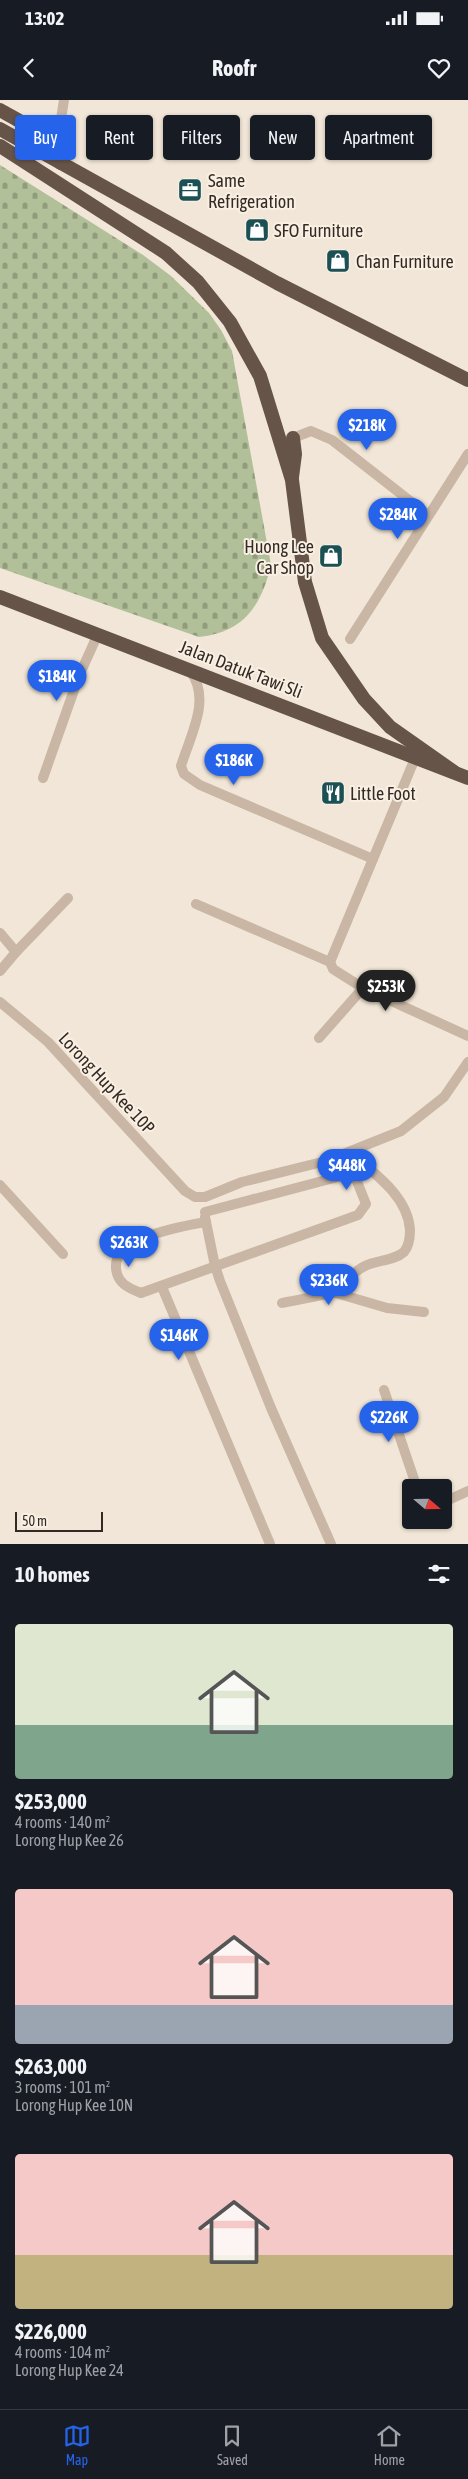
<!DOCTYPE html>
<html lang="en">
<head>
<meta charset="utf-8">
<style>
	body { margin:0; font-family:"Asap Condensed",sans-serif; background:#242831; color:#f1f3f6; height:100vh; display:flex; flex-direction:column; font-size:19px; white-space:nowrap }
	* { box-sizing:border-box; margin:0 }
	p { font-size:16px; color:#9ea1a6 }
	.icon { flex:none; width:28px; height:28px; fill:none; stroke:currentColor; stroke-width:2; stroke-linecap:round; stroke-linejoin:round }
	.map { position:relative; height:1444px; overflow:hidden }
	.side { display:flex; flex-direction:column; background:#171b24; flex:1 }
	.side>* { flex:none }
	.hud { position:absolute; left:15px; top:15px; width:439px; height:45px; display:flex; gap:10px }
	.needle { width:32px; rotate:110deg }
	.buttons { position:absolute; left:402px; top:1379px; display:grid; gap:10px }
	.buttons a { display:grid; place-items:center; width:50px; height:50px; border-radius:5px; background:#171b24; box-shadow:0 1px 4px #0004; font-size:25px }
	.scale { position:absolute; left:15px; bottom:12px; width:88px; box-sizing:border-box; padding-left:5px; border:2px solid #342a25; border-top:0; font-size:14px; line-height:18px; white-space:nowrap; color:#342a25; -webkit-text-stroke:4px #f9f0e3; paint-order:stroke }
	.price { position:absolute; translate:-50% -42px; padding:0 11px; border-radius:18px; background:#2563eb; color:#fff; font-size:16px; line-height:32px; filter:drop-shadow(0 1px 2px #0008) }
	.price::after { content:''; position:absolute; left:50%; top:30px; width:15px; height:11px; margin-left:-8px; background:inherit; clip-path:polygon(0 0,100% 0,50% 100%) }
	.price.active { background:#222; color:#fff }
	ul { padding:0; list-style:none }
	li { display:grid; align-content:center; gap:10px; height:265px; padding:0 15px }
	li span { display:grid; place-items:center; height:155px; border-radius:5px; color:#555 }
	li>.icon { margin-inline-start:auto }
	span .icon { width:90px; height:90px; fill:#fffc; stroke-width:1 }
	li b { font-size:21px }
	h2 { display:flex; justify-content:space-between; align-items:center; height:60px; padding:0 15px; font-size:21px }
	.chip { padding:0 18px; border-radius:5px; background:#171b24; box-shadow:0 1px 4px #0004; font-size:18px; line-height:45px }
	.chip.active { background:#2563eb; color:#fff }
	.status { display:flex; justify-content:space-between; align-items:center; height:35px; padding:0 25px; background:#171b24; direction:ltr }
	.status svg { height:14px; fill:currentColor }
	header { display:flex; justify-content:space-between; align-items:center; height:65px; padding:0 15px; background:#171b24; font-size:22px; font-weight:700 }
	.menu { display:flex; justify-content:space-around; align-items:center; height:70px; border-top:1px solid #363941; background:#171b24; font-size:14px; color:#9ea1a6 }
	.menu a { display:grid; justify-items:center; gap:2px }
	.menu .active { color:#2563eb }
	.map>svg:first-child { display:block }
	.cemetery { fill:url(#cemetery-stones) }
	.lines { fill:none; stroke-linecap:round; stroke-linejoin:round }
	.minor { stroke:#c9b6a4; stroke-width:10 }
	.trunk { stroke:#665449; stroke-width:14 }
	.labels { text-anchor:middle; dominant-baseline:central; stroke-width:4; stroke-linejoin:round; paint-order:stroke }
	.poi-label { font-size:18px; fill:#342a25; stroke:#f9f0e3; text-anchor:start }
	.street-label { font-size:18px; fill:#342a25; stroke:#f9f0e3 }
</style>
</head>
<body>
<div class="status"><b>13:02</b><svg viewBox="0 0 49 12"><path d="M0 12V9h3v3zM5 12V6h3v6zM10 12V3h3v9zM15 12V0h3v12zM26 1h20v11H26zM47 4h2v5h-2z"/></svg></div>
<header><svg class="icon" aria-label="back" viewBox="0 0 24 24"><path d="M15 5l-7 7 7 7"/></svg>Roofr<svg class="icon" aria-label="heart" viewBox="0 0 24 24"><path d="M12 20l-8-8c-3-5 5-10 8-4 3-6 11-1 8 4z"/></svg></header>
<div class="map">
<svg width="468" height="1444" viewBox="0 0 468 1444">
	<defs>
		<pattern id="cemetery-stones" width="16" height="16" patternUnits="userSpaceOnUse" patternTransform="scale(1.25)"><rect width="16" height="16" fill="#b1c098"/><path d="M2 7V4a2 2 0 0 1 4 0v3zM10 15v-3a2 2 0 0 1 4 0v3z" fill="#919c7c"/></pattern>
	</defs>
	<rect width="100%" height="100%" fill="#f1e6d7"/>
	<path class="cemetery" d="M0 65 143 155 171 176 209 213 221 230 232 251 271 465C261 506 244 532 199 537L0 468Z"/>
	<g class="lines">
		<g class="minor">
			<polyline points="56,51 64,0"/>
			<polyline points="293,338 311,331 332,340 428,415"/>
			<polyline points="350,539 468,354"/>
			<path d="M190 571C212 599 190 636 181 666L184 674 200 685 373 759"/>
			<polyline points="43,678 79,576 97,536"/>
			<polyline points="196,804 330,862"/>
			<polyline points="0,833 16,852 0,871"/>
			<polyline points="16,852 68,798"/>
			<polyline points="330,862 416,656"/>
			<polyline points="330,862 333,869 363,888 468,936"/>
			<polyline points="0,902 48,942 185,1091 195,1097 205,1097 242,1082 326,1061 401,1031 444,997 468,962"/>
			<polyline points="319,938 363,888"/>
			<polyline points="0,1085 63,1154"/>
			<path d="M205 1112 345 1075 356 1079 366 1104 358 1115 141 1193C128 1188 117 1183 116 1168 113 1137 184 1126 206 1122"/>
			<polyline points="205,1117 215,1166 220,1181 271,1308 331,1444"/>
			<polyline points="162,1187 270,1444"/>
			<polyline points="336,1193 387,1208 424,1212"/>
			<path d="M282 1203C290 1201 333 1194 337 1191 347 1182 352 1172 365 1166 376 1160 394 1161 404 1152 409 1146 410 1138 410 1130 408 1096 373 1072 349 1052"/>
			<polyline points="384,1290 417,1388"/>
			<polyline points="444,1402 468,1391"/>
		</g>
		<g class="trunk">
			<path d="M0 10C26 25 49 34 61 63"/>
			<polyline points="0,29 277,183 468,280"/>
			<polyline points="0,46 166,153 198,182 230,222 260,276 292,380 305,482 322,538 364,599 390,627 454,672"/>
			<polyline points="292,377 295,354 293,338"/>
			<polyline points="0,497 468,678"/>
		</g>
	</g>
	<defs>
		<symbol id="office-square" viewBox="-11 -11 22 22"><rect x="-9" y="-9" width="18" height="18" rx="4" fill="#1b5055" stroke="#f9f0e3"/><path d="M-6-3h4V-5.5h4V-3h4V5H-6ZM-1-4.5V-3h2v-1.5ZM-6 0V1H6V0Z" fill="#fff"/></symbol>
		<symbol id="shop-square" viewBox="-11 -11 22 22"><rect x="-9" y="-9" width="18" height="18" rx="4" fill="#1b5055" stroke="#f9f0e3"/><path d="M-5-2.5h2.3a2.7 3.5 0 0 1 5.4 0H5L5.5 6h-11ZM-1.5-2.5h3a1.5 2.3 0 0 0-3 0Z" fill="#fff"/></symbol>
		<symbol id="restaurant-square" viewBox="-11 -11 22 22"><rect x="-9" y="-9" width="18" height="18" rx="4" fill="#1b5055" stroke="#f9f0e3"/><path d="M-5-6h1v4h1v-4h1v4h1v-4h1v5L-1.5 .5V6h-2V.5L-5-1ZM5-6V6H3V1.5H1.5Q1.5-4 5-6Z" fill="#fff"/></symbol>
	</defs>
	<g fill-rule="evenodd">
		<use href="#office-square" x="176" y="76" width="28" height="28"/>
		<use href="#shop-square" x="243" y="116" width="28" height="28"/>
		<use href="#shop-square" x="324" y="147" width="28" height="28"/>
		<use href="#shop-square" x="317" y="442" width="28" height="28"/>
		<use href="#restaurant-square" x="319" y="679" width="28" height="28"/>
	</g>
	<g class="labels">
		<g class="poi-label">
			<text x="208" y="80">Same<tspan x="208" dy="21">Refrigeration</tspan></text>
			<text x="274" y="130">SFO Furniture</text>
			<text x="356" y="161">Chan Furniture</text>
			<text x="314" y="446" text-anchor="end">Huong Lee<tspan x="314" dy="21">Car Shop</tspan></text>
			<text x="350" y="693">Little Foot</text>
		</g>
		<g class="street-label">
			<text transform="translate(241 569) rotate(21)">Jalan Datuk Tawi Sli</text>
			<text transform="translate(107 983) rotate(47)">Lorong Hup Kee 10P</text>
		</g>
	</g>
</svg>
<div class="buttons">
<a><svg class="needle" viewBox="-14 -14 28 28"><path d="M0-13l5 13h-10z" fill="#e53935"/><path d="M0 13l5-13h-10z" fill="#9ea1a6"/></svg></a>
</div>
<div class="scale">50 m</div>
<b class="price" style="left:367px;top:351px">$218K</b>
<b class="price" style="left:398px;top:440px">$284K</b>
<b class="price" style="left:57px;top:602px">$184K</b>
<b class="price" style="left:234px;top:686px">$186K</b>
<b class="price active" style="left:386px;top:912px">$253K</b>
<b class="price" style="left:347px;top:1091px">$448K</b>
<b class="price" style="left:129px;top:1168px">$263K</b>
<b class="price" style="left:329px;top:1206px">$236K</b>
<b class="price" style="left:179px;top:1261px">$146K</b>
<b class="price" style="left:389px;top:1343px">$226K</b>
<div class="hud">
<a class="chip active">Buy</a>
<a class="chip">Rent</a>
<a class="chip">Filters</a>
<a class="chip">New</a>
<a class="chip">Apartment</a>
</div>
</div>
<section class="side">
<h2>10 homes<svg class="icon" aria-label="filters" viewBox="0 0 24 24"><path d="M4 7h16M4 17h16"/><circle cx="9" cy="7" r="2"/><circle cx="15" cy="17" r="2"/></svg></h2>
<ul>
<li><span style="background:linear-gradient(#dfe7d0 65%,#7fa58c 0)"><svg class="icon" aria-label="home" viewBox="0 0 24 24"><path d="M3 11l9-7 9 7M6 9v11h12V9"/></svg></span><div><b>$253,000</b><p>4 rooms · 140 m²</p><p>Lorong Hup Kee 26</p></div></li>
<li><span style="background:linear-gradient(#f6c9c9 75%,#9aa5b1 0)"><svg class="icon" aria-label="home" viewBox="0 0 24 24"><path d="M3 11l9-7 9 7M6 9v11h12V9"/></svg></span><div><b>$263,000</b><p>3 rooms · 101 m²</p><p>Lorong Hup Kee 10N</p></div></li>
<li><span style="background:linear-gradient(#f6c9c9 65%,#c2b280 0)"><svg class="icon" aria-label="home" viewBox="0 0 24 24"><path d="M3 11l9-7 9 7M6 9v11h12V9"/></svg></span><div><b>$226,000</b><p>4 rooms · 104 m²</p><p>Lorong Hup Kee 24</p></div></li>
</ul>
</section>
<nav class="menu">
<a class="active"><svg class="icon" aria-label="map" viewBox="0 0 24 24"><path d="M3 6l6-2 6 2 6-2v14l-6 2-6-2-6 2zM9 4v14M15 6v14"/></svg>Map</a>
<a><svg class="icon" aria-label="saved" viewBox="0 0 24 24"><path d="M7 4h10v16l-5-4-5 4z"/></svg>Saved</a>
<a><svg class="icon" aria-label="home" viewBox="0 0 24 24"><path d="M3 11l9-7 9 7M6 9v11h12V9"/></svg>Home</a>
</nav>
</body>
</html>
